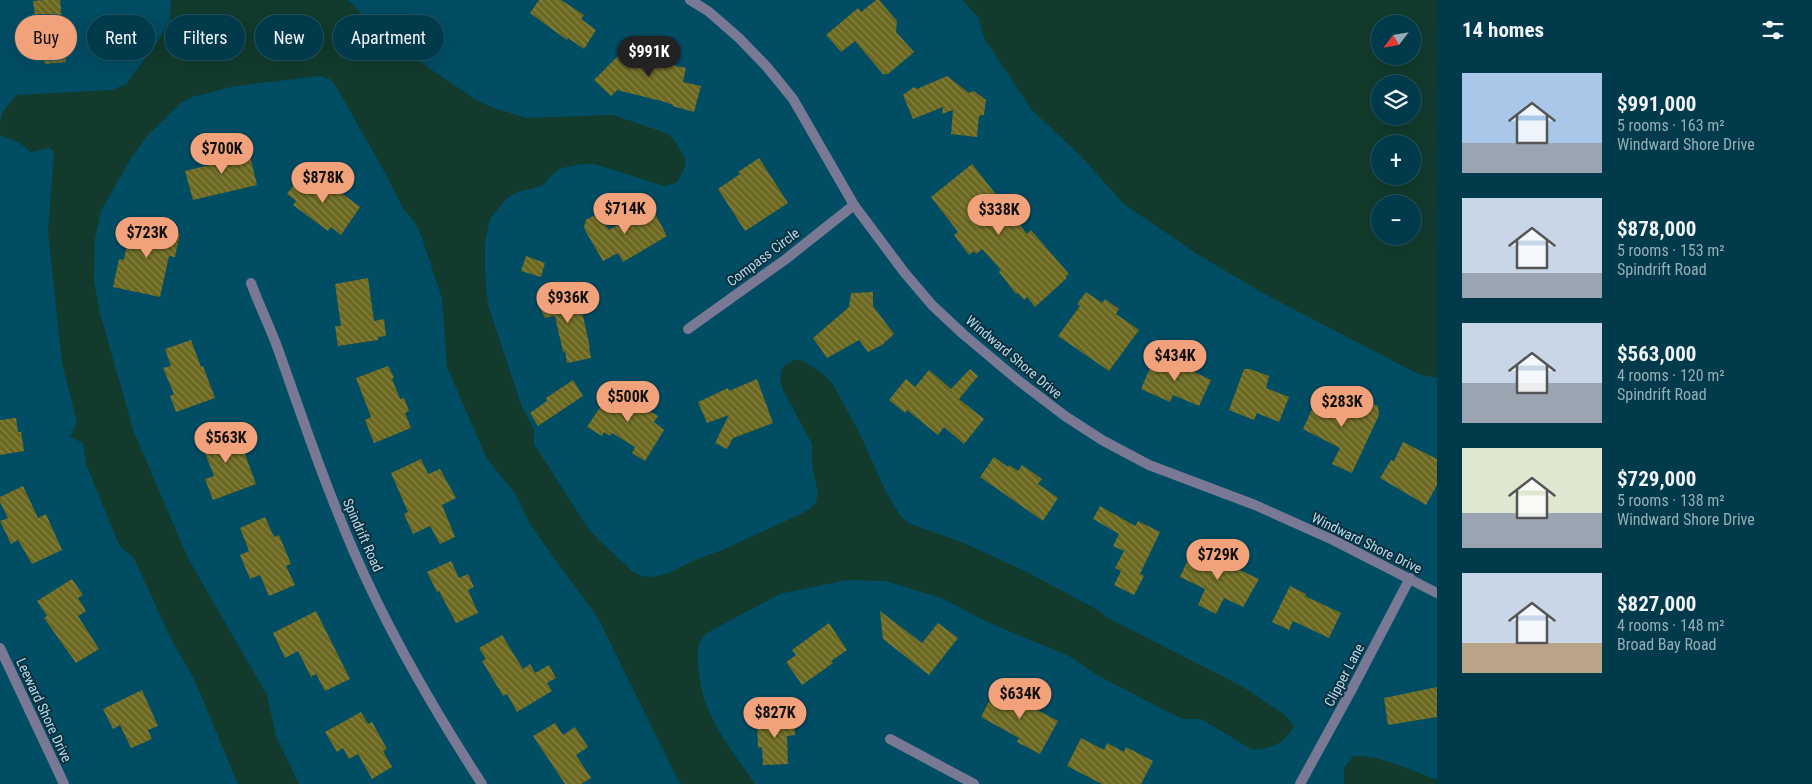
<!DOCTYPE html>
<html lang="en">
<head>
<meta charset="utf-8">
<style>
	body { margin:0; font-family:"Roboto Condensed",sans-serif; background:#0b4152; color:#f1f3f6; height:100vh; display:flex; flex-direction:column; font-size:19px; white-space:nowrap }
	* { box-sizing:border-box; margin:0 }
	p { font-size:16px; color:#96adb5 }
	.icon { flex:none; width:28px; height:28px; fill:none; stroke:currentColor; stroke-width:2; stroke-linecap:round; stroke-linejoin:round }
	.map { position:relative; flex:1; overflow:hidden }
	.sheet { display:flex; flex-direction:column; background:#013a4b; width:375px }
	.sheet>* { flex:none }
	.hud { position:absolute; left:15px; top:15px; width:475px; height:45px; display:flex; gap:10px }
	.needle { width:32px; rotate:239deg }
	.fabs { position:absolute; left:1371px; top:15px; display:grid; gap:10px }
	.fabs a { display:grid; place-items:center; width:50px; height:50px; border-radius:50%; background:#013a4b; box-shadow:0 5px 20px #0002,0 0 0 1px #235463; font-size:25px }
	.price { position:absolute; translate:-50% -42px; padding:0 11px; border-radius:18px; background:#f1a27b; color:#111; font-size:16px; line-height:32px; filter:drop-shadow(0 1px 2px #0008) }
	.price::after { content:''; position:absolute; left:50%; top:30px; width:15px; height:11px; margin-left:-8px; background:inherit; clip-path:polygon(0 0,100% 0,50% 100%) }
	.price.current { background:#222; color:#fff }
	ul { padding:0; list-style:none }
	li { display:flex; align-items:center; gap:15px; height:125px; padding:0 25px }
	li span { display:grid; place-items:center; flex:none; width:140px; height:100px; border-radius:0px; color:#555 }
	li>.icon { margin-inline-start:auto }
	span .icon { width:60px; height:60px; fill:#fffc; stroke-width:1 }
	li b { font-size:21px }
	h2 { display:flex; justify-content:space-between; align-items:center; height:60px; padding:0 25px; font-size:21px }
	.chip { padding:0 18px; border-radius:22px; background:#013a4b; box-shadow:0 5px 20px #0002,0 0 0 1px #235463; font-size:18px; line-height:45px }
	.chip.current { background:#f1a27b; color:#111 }
	main { display:flex; flex:1; min-height:0 }
	.map>svg:first-child { display:block }
	.water { fill:#123b2d; fill-rule:evenodd }
	.building { fill:url(#building-back-hatch) }
	.lines { fill:none; stroke-linecap:round; stroke-linejoin:round }
	.minor { stroke:#7a7995; stroke-width:10 }
	.labels { text-anchor:middle; dominant-baseline:central; stroke-width:4; stroke-linejoin:round; paint-order:stroke }
	.street-label { font-size:14px; fill:#b5dbec; stroke:#0c303e }
</style>
</head>
<body>
<main>
<div class="map">
<svg width="1437" height="784" viewBox="0 0 1437 784">
	<defs>
		<pattern id="building-back-hatch" width="6" height="6" patternUnits="userSpaceOnUse" patternTransform="scale(1.25)"><rect width="6" height="6" fill="#6c681f"/><path d="M-1 5l2 2M0 0l6 6M5-1l2 2" fill="none" stroke="#85844b"/></pattern>
	</defs>
	<rect width="100%" height="100%" fill="#014d64"/>
	<g class="water">
		<path d="M171 0H348L387 39 476 100 491 107 526 118 613 115 666 133 674 140 685 158V167L678 181 673 184 664 186 595 164H582L562 168 556 171 542 186 518 192 507 198 490 219 485 242V273L488 305 522 407 534 429V444L588 528 597 538 632 571 642 576 652 577 669 573 695 560 722 550 799 515 811 508 816 502 818 493 812 465V444L784 392 780 380 781 371 785 365 794 360H802L823 374 832 383 858 430 887 494 900 515 908 523 964 543 1029 573 1096 609 1112 620 1243 687 1285 715 1294 726C1287 742 1268 751 1251 749L1201 719H1185L1176 716 1097 675 1069 656 985 621 944 599 886 581 846 580 780 594 707 633C697 642 697 651 698 664 701 715 728 744 755 784H682L678 780 598 618 531 526 516 495 486 457 447 367 442 298 421 235 414 221 403 209 389 180 337 88 330 79 320 76 236 86 192 97 181 103 147 136 130 160 101 211 95 238 94 280 100 313 134 432 188 558 267 695 276 736 299 784H238L194 679 170 637 134 558 121 547 117 540 86 464 83 443 70 437 77 422 62 363 48 232 54 151 49 148 31 152 20 143 0 135C0 114 2 110 17 95L112 90 126 84 154 47 170 20Z"/>
		<path d="M962 0H1437V378L1418 374 1261 292 1197 254 1124 204 1079 154 1031 109 984 38 978 17ZM1380 24H1412V56H1380ZM1380 84H1412V116H1380ZM1380 144H1412V176H1380ZM1380 204H1412V236H1380Z"/>
		<path d="M1353 756C1382 755 1410 770 1437 780V784H1344V768Z"/>
	</g>
	<g class="building">
		<polygon points="44,0 60,0 66,62 45,64 44,60 41,61 33,1"/>
		<polygon points="539,0 561,0 584,15 581,19 596,30 584,49 568,38 567,40 530,13"/>
		<polygon points="876,0 879,0 897,21 896,32 914,52 888,74 883,74 855,41 841,52 826,35 858,8 861,12"/>
		<polygon points="637,37 663,63 686,68 683,82 701,86 694,112 672,106 673,105 665,102 617,90 611,96 594,80"/>
		<polygon points="947,76 969,93 974,91 986,100 984,115 979,116 977,137 951,134 953,110 942,114 943,107 913,119 903,95 914,87 917,89"/>
		<polygon points="248,148 257,185 193,200 185,171 213,164 211,157"/>
		<polygon points="759,158 788,203 745,231 718,189 740,174 738,172"/>
		<polygon points="972,164 1027,234 1031,230 1069,274 1065,277 1067,278 1035,307 1027,297 1024,300 1018,293 1016,294 999,272 1001,270 982,249 976,254 974,251 969,255 954,235 958,232 931,197"/>
		<polygon points="302,174 315,184 320,177 360,207 341,235 331,227 328,231 293,205 296,201 287,194"/>
		<polygon points="651,206 667,236 623,262 618,253 603,261 586,232 584,227 586,220 593,216 601,218 609,230"/>
		<polygon points="131,222 161,228 163,224 178,227 177,234 180,234 175,257 169,256 160,297 113,287 119,259 124,260"/>
		<polygon points="526,256 545,263 541,277 521,271"/>
		<polygon points="368,278 374,321 384,319 386,336 378,337 378,340 338,346 335,326 341,326 335,284"/>
		<polygon points="569,285 573,303 580,302 590,348 589,348 591,358 567,363 565,351 563,352 555,316 545,318 541,311 542,302 551,300 549,290"/>
		<polygon points="873,292 873,306 894,334 882,345 868,352 859,340 827,358 813,338 849,307 851,293"/>
		<polygon points="1086,292 1102,303 1105,299 1119,309 1116,314 1139,330 1109,371 1058,336 1080,306 1077,304"/>
		<polygon points="191,340 201,367 203,366 215,398 176,412 170,396 174,394 163,368 171,366 165,349"/>
		<polygon points="1156,354 1211,380 1199,406 1173,395 1170,402 1141,389"/>
		<polygon points="388,366 394,377 392,379 400,399 404,398 409,411 405,413 411,428 374,443 365,420 371,417 356,378"/>
		<polygon points="970,369 978,376 959,399 984,419 964,444 944,427 938,435 907,410 905,413 889,400 906,379 915,387 929,370 951,389"/>
		<polygon points="1244,369 1250,369 1269,376 1266,388 1289,397 1279,422 1257,413 1254,420 1229,410"/>
		<polygon points="757,379 773,423 733,438 727,449 715,443 729,415 707,423 698,402 728,388 729,391"/>
		<polygon points="573,380 583,396 538,426 530,413 547,401 546,398"/>
		<polygon points="612,389 658,416 654,422 664,430 645,461 632,453 635,447 612,433 610,436 604,432 602,436 587,427"/>
		<polygon points="1321,390 1336,397 1333,404 1354,414 1369,402 1378,406 1379,415 1352,473 1332,464 1340,448 1303,429"/>
		<polygon points="16,418 18,432 21,432 24,451 0,455 0,420"/>
		<polygon points="231,427 237,443 240,441 256,484 213,500 205,479 214,476 199,438"/>
		<polygon points="1403,442 1437,459 1437,485 1426,505 1380,478 1391,460 1394,461"/>
		<polygon points="994,457 1008,467 1009,465 1018,471 1022,465 1042,479 1038,484 1058,498 1043,521 980,477"/>
		<polygon points="421,459 428,474 440,469 456,498 442,505 455,537 440,544 430,526 413,534 404,514 408,512 391,473"/>
		<polygon points="23,486 38,518 46,514 62,550 32,564 18,540 11,544 0,521 8,518 0,502 0,497"/>
		<polygon points="1100,506 1135,526 1138,521 1160,532 1140,574 1144,576 1134,595 1114,585 1121,571 1115,568 1124,551 1113,546 1119,534 1093,519"/>
		<polygon points="265,517 274,537 279,535 291,564 286,566 295,585 269,596 260,575 250,579 240,555 249,551 240,528"/>
		<polygon points="1193,548 1259,579 1243,607 1224,598 1216,614 1198,605 1205,589 1180,577"/>
		<polygon points="451,561 459,578 468,574 474,587 468,590 478,613 456,623 439,591 437,592 427,572"/>
		<polygon points="72,579 83,595 78,598 86,611 78,616 99,649 76,663 44,618 47,616 37,601"/>
		<polygon points="1290,586 1306,594 1305,596 1341,613 1329,638 1293,621 1289,630 1272,622"/>
		<polygon points="316,611 350,679 325,691 316,674 311,677 298,651 285,658 273,633"/>
		<polygon points="880,611 922,643 938,623 958,638 929,675 883,639"/>
		<polygon points="829,623 847,650 831,661 833,663 802,685 786,662 796,655 792,650"/>
		<polygon points="502,635 523,669 530,664 535,673 549,665 556,678 547,683 552,691 517,712 507,694 503,696 482,661 486,659 479,648"/>
		<polygon points="1437,687 1437,717 1388,725 1384,698"/>
		<polygon points="996,688 1058,721 1040,754 1017,742 1019,738 981,717"/>
		<polygon points="142,690 158,726 148,730 152,739 131,748 120,725 113,729 103,709"/>
		<polygon points="361,712 368,724 372,722 387,749 383,751 392,767 372,779 358,754 349,759 343,748 337,752 325,732"/>
		<polygon points="794,717 795,735 787,736 788,764 763,765 762,747 758,748 757,719"/>
		<polygon points="555,723 563,735 575,727 588,747 576,755 591,778 581,784 565,784 533,736"/>
		<polygon points="1081,738 1104,750 1107,743 1124,752 1126,747 1153,761 1141,784 1102,784 1067,766"/>
	</g>
	<g class="lines">
		<g class="minor">
			<polyline points="690,0 708,11 739,38 767,67 793,99 854,205 904,272 932,305 963,334 1019,381 1065,416 1102,440 1149,465 1255,505 1333,540 1437,593"/>
			<path d="M251 283C259 305 270 327 278 349 302 417 325 485 354 552 389 633 434 710 482 784"/>
			<polyline points="688,329 786,259 854,205"/>
			<polyline points="0,648 64,784"/>
			<polyline points="890,739 974,784"/>
			<polyline points="1300,784 1352,689 1410,578"/>
		</g>
	</g>
	<g class="labels">
		<g class="street-label">
			<text transform="translate(763 257) rotate(-37)">Compass Circle</text>
			<text transform="translate(1014 357) rotate(40)">Windward Shore Drive</text>
			<text transform="translate(363 535) rotate(66)">Spindrift Road</text>
			<text transform="translate(1367 543) rotate(26)">Windward Shore Drive</text>
			<text transform="translate(1344 675) rotate(-62)">Clipper Lane</text>
			<text transform="translate(44 710) rotate(65)">Leeward Shore Drive</text>
		</g>
	</g>
</svg>
<div class="fabs">
<a><svg class="needle" viewBox="-14 -14 28 28"><path d="M0-13l5 13h-10z" fill="#e53935"/><path d="M0 13l5-13h-10z" fill="#96adb5"/></svg></a>
<a><svg class="icon" aria-label="layers" viewBox="0 0 24 24"><path d="M12 4l9 5-9 5-9-5zM3 14l9 5 9-5"/></svg></a>
<a>+</a>
<a>−</a>
</div>
<b class="price current" style="left:649px;top:78px">$991K</b>
<b class="price" style="left:222px;top:175px">$700K</b>
<b class="price" style="left:323px;top:204px">$878K</b>
<b class="price" style="left:625px;top:235px">$714K</b>
<b class="price" style="left:999px;top:236px">$338K</b>
<b class="price" style="left:147px;top:259px">$723K</b>
<b class="price" style="left:568px;top:324px">$936K</b>
<b class="price" style="left:1175px;top:382px">$434K</b>
<b class="price" style="left:628px;top:423px">$500K</b>
<b class="price" style="left:1342px;top:428px">$283K</b>
<b class="price" style="left:226px;top:464px">$563K</b>
<b class="price" style="left:1218px;top:581px">$729K</b>
<b class="price" style="left:1020px;top:720px">$634K</b>
<b class="price" style="left:775px;top:739px">$827K</b>
<div class="hud">
<a class="chip current">Buy</a>
<a class="chip">Rent</a>
<a class="chip">Filters</a>
<a class="chip">New</a>
<a class="chip">Apartment</a>
</div>
</div>
<section class="sheet">
<h2>14 homes<svg class="icon" aria-label="filters" viewBox="0 0 24 24"><path d="M4 7h16M4 17h16"/><circle cx="9" cy="7" r="2"/><circle cx="15" cy="17" r="2"/></svg></h2>
<ul>
<li><span style="background:linear-gradient(#a9c7e8 70%,#9aa5b1 0)"><svg class="icon" aria-label="home" viewBox="0 0 24 24"><path d="M3 11l9-7 9 7M6 9v11h12V9"/></svg></span><div><b>$991,000</b><p>5 rooms · 163 m²</p><p>Windward Shore Drive</p></div></li>
<li><span style="background:linear-gradient(#c9d6e8 75%,#9aa5b1 0)"><svg class="icon" aria-label="home" viewBox="0 0 24 24"><path d="M3 11l9-7 9 7M6 9v11h12V9"/></svg></span><div><b>$878,000</b><p>5 rooms · 153 m²</p><p>Spindrift Road</p></div></li>
<li><span style="background:linear-gradient(#c9d6e8 60%,#9aa5b1 0)"><svg class="icon" aria-label="home" viewBox="0 0 24 24"><path d="M3 11l9-7 9 7M6 9v11h12V9"/></svg></span><div><b>$563,000</b><p>4 rooms · 120 m²</p><p>Spindrift Road</p></div></li>
<li><span style="background:linear-gradient(#dfe7d0 65%,#9aa5b1 0)"><svg class="icon" aria-label="home" viewBox="0 0 24 24"><path d="M3 11l9-7 9 7M6 9v11h12V9"/></svg></span><div><b>$729,000</b><p>5 rooms · 138 m²</p><p>Windward Shore Drive</p></div></li>
<li><span style="background:linear-gradient(#c9d6e8 70%,#b9a48a 0)"><svg class="icon" aria-label="home" viewBox="0 0 24 24"><path d="M3 11l9-7 9 7M6 9v11h12V9"/></svg></span><div><b>$827,000</b><p>4 rooms · 148 m²</p><p>Broad Bay Road</p></div></li>
</ul>
</section>
</main>
</body>
</html>
